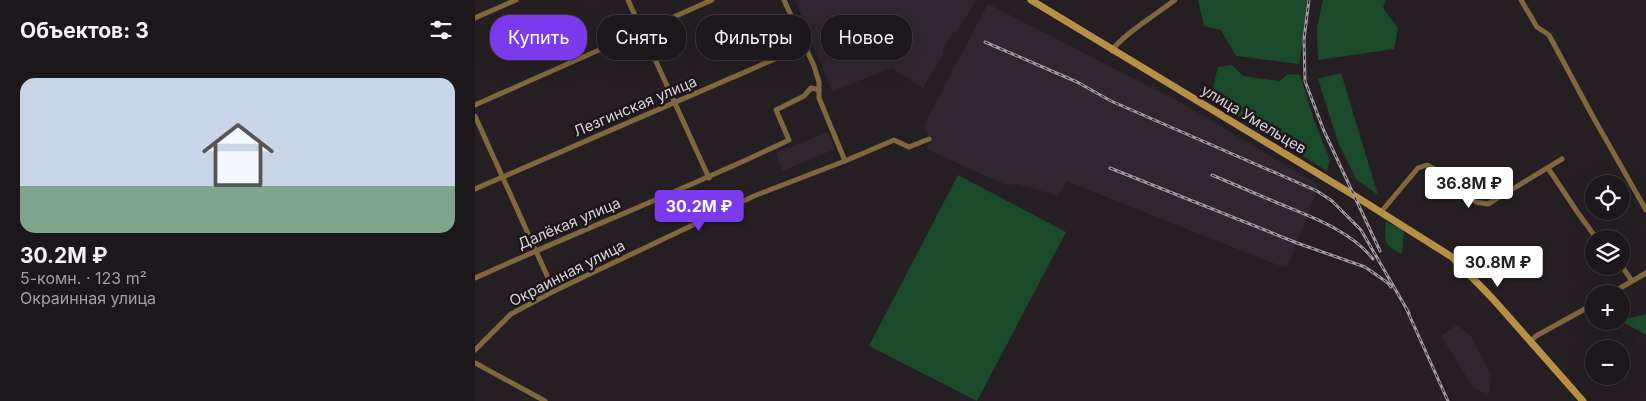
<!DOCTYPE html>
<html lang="ru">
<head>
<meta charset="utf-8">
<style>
	body { margin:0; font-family:Inter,sans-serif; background:#292428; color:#f1f3f6; height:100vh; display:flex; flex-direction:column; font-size:19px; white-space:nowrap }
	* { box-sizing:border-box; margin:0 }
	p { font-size:16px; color:#a09fa3 }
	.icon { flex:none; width:28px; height:28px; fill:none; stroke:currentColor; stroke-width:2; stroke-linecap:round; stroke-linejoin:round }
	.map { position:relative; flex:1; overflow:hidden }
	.panel { display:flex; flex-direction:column; background:#1c171b; width:475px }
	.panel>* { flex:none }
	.top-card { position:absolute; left:15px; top:15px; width:475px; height:45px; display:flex; gap:10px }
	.buttons { position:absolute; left:1110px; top:175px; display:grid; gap:10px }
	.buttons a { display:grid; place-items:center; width:45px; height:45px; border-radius:50%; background:#1c171b; box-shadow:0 5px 20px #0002,0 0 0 1px #3a363a; font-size:25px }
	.price { position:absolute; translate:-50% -42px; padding:0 11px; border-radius:5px; background:#fff; color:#222; font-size:16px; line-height:32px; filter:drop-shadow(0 1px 2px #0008) }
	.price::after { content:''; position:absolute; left:50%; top:30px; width:15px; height:11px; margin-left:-8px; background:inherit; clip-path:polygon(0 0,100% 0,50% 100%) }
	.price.current { background:#7c3aed; color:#fff }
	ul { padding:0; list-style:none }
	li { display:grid; align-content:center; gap:10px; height:265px; padding:0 20px }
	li+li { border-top:1px solid #3a363a }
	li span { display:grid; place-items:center; height:155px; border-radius:15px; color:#555 }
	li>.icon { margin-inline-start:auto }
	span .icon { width:90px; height:90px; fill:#fffc; stroke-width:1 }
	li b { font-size:21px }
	h2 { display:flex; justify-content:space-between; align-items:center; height:60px; padding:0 20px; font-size:21px }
	.tag { padding:0 18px; border-radius:20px; background:#1c171b; box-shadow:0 5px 20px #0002,0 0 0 1px #3a363a; font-size:18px; line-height:45px }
	.tag.current { background:#7c3aed; color:#fff }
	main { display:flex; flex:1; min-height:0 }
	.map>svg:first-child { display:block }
	.built { fill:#30262f }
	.green { fill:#1b4a2a }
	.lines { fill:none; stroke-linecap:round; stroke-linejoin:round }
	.street { stroke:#80683c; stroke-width:5 }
	.secondary { stroke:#b79045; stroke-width:7 }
	.rail-casing { stroke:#9f9a9e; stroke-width:3 }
	.rail { stroke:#1c151b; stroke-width:1; stroke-dasharray:4; stroke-linecap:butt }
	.labels { text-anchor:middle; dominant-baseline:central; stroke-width:5; stroke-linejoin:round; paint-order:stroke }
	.street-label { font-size:15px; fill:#d7d2d6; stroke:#1c151b }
</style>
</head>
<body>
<main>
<section class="panel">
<h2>Объектов: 3<svg class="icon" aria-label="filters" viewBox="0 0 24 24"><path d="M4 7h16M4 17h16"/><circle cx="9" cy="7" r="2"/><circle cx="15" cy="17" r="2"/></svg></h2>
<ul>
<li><span style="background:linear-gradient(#c9d6e8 70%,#7fa58c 0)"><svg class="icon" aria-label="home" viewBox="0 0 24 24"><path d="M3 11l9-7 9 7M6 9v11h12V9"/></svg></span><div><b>30.2M ₽</b><p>5-комн. · 123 m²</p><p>Окраинная улица</p></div></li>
</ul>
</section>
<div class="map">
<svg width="1171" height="401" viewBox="0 0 1171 401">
	<rect width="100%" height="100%" fill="#251f24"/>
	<g class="built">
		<polygon points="320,0 501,0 483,30 477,33 467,51 467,57 448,88 417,68 357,91"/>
		<polygon points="513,4 705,102 844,185 813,266 808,267 591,181 583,196 543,184 531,185 451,149 454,142 449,125"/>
		<polygon points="353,132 360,149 307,171 301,153"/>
		<polygon points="982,325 995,335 1016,375 1014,394 999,389 966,336"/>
	</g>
	<g class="green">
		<polygon points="723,0 833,0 824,64 761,56 746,30 729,26"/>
		<polygon points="848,0 911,0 908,8 923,28 919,49 843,60 842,27"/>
		<polygon points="757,65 768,76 805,81 813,74 825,75 839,120 855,160 852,171 753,110 738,87 743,67"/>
		<polygon points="866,73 903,195 881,179 863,142 843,79"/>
		<polygon points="483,175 591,232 502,401 394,346"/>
		<path d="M911 222 929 230 927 254C909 246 909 241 911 222Z"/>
		<polygon points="1171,314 1171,335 1146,321 1146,320"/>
	</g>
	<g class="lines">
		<g class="street">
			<polyline points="153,0 234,178"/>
			<polyline points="309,0 339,66 344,82 344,98 370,161"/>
			<polyline points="1046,0 1062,27 1074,35 1117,115 1171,210"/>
			<polyline points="0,18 41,0"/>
			<path d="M637 51C643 38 687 10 700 0"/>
			<polyline points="0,105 237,0"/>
			<polyline points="0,116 79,291"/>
			<polyline points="1073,168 1103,213 1122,239"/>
			<polyline points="0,189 330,46"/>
			<polyline points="906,212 943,168 952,165 971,175 1001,202 1013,204 1087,159"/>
			<polyline points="1146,265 1157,281"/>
			<path d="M0 278C104 231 211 189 314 140L301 110 329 96 336 88 344 90"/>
			<polyline points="1135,294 1171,273"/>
			<polyline points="1056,341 1061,336 1119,304"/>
			<polyline points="0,350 36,314 79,291 279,196 370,161 419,140 434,147 454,139"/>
			<polyline points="0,363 70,401"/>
		</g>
		<polyline class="secondary" points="556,0 880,196 977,257 1018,299 1108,401"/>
		<defs>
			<g id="rail">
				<polyline points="834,0 829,39 830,81 849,131 905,251"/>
				<polyline points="510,42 602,82 636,101 842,191 857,201 886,230 934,313"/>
				<polyline points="635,168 822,243 890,267 913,283 916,287"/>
				<path d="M737 175C760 185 782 194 805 204 837 217 876 231 898 259"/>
				<polyline points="931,308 973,401"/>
			</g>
		</defs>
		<use href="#rail" class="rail-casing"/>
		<use href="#rail" class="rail"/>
	</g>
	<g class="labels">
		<g class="street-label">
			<text transform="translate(160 106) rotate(-23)">Лезгинская улица</text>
			<text transform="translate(779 119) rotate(31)">улица Умельцев</text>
			<text transform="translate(94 223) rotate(-23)">Далёкая улица</text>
			<text transform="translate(92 273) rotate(-27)">Окраинная улица</text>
		</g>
	</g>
</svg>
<div class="buttons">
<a><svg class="icon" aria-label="locate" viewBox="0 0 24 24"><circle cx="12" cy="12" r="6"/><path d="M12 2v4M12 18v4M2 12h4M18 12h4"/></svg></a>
<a><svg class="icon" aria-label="layers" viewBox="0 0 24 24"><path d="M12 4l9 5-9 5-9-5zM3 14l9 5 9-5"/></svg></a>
<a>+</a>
<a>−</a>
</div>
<b class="price" style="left:994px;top:209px">36.8M ₽</b>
<b class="price current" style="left:224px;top:232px">30.2M ₽</b>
<b class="price" style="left:1023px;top:288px">30.8M ₽</b>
<div class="top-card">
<a class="tag current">Купить</a>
<a class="tag">Снять</a>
<a class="tag">Фильтры</a>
<a class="tag">Новое</a>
</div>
</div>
</main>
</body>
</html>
